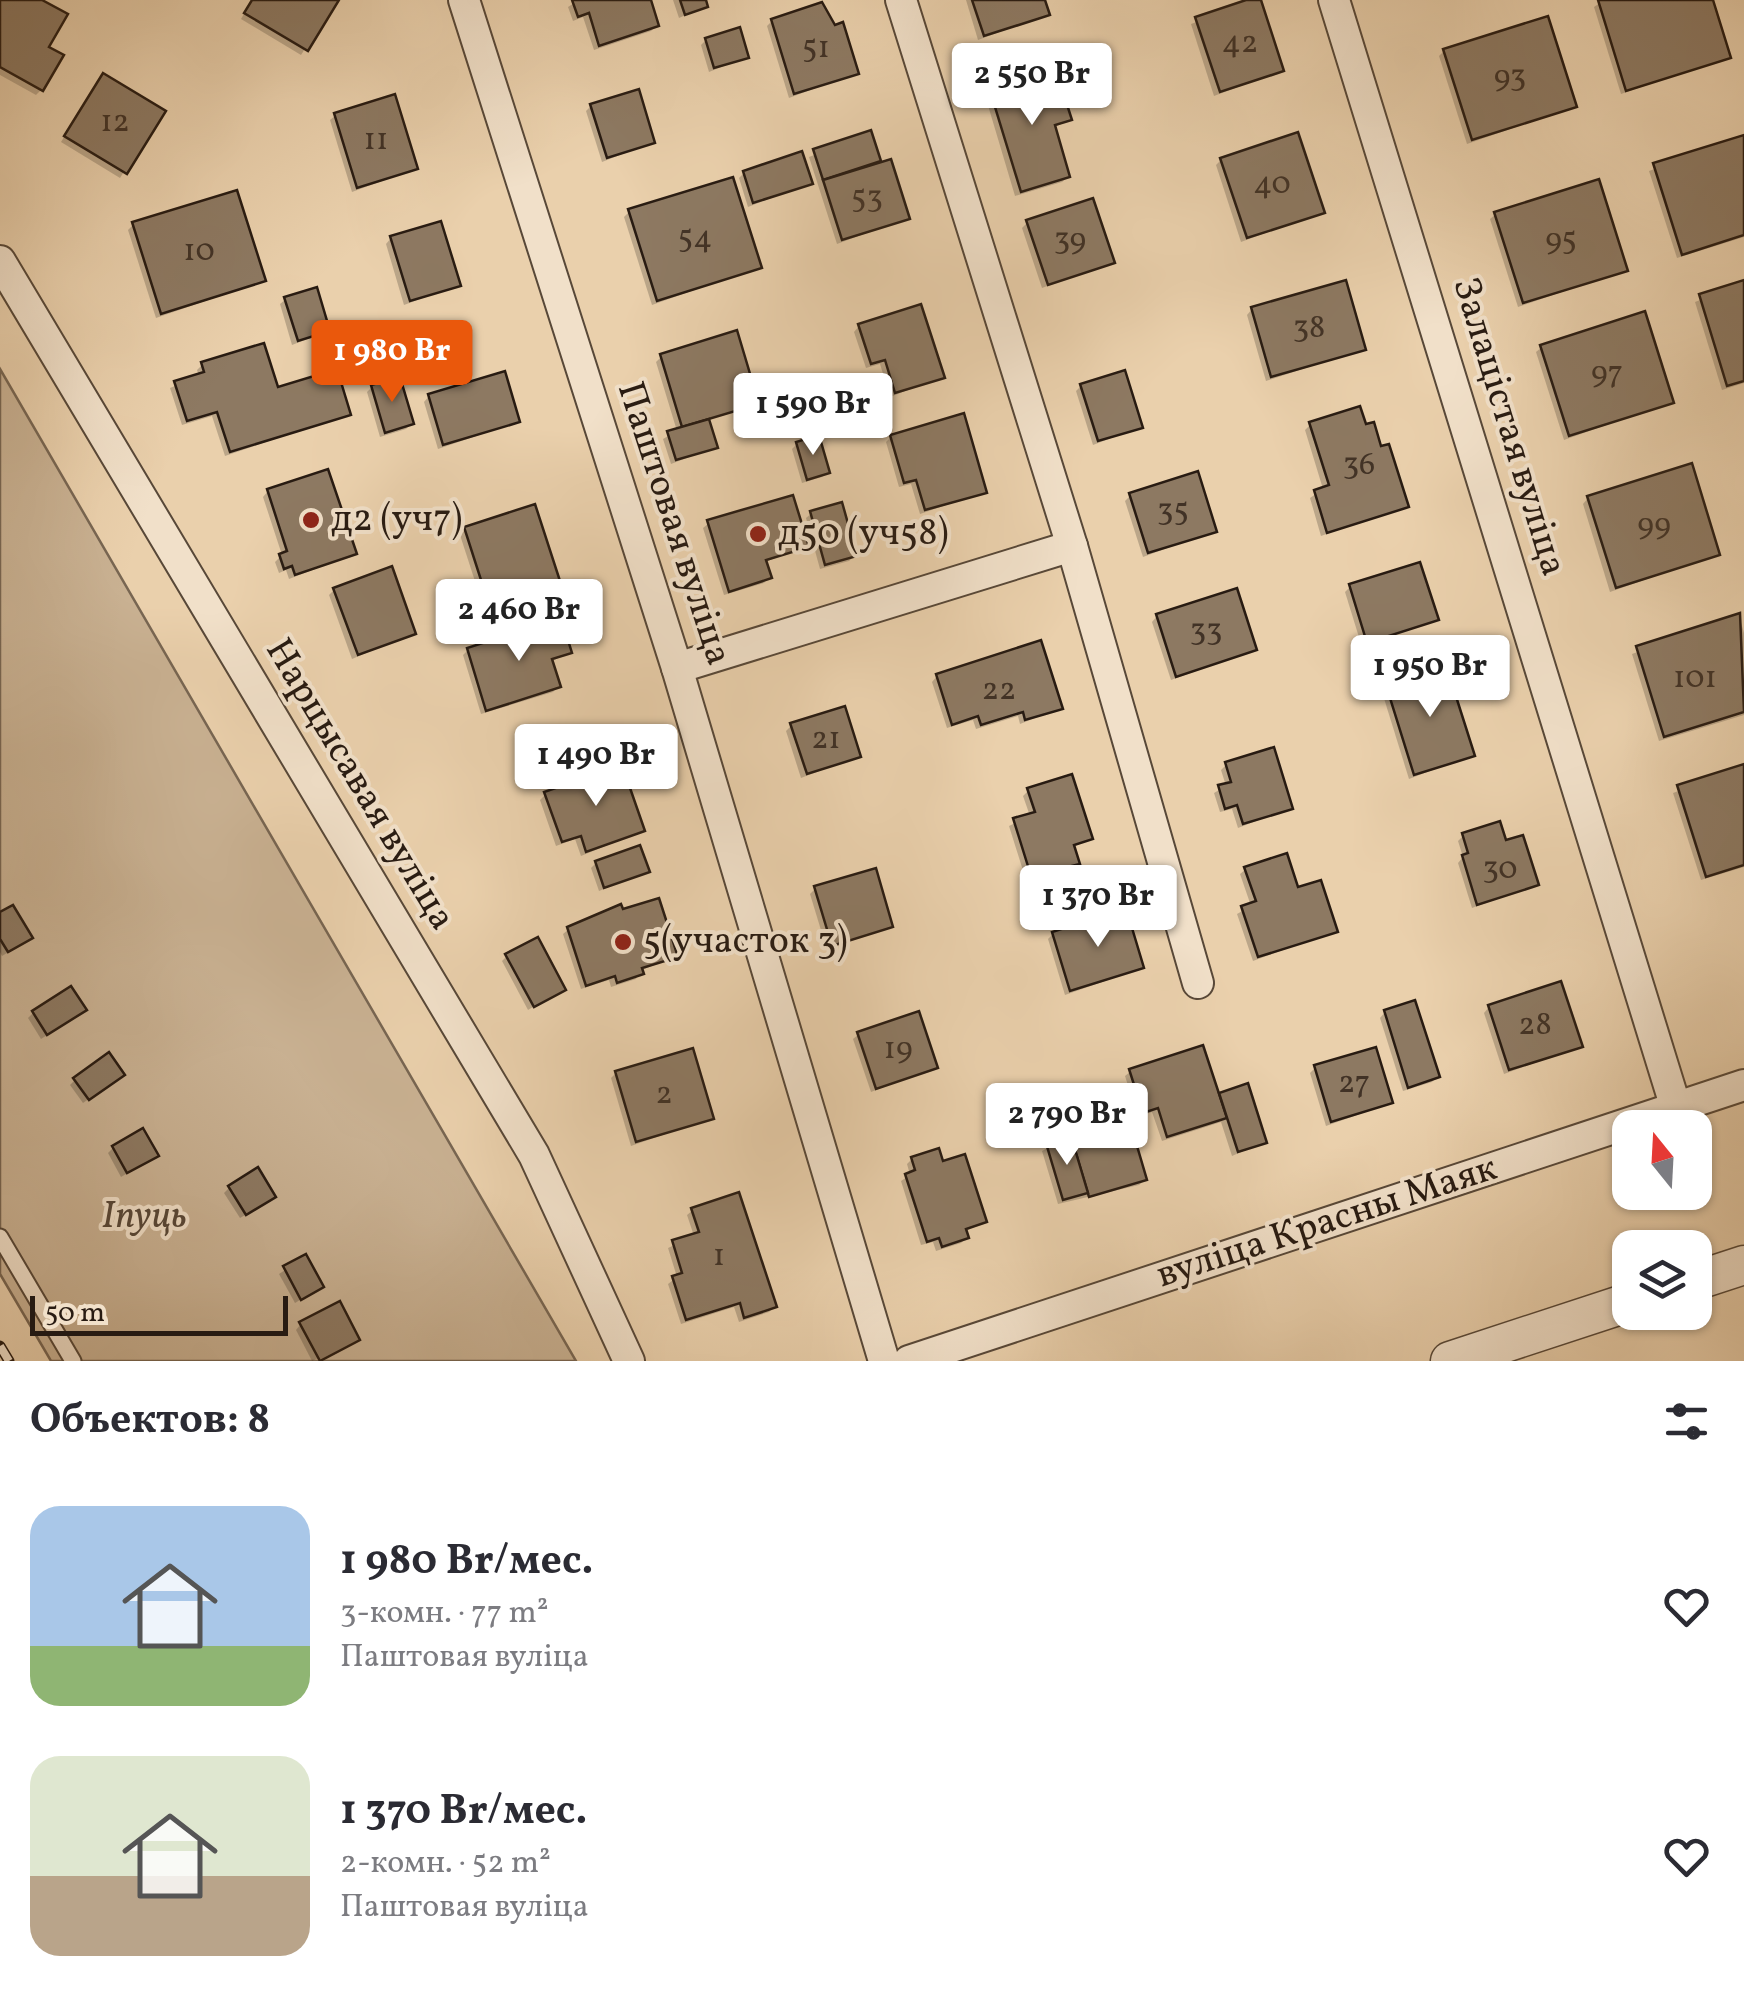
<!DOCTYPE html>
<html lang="ru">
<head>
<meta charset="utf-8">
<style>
	body { margin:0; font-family:Vollkorn,serif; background:#f7f7f7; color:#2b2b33; height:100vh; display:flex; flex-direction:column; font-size:38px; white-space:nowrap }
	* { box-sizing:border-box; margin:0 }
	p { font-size:32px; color:#7c7c81 }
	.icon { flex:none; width:55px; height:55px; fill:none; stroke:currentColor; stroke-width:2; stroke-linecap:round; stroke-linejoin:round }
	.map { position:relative; height:1361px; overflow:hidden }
	.sheet { display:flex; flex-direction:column; background:#fff; flex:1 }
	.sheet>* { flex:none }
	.needle { width:65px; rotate:342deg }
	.buttons { position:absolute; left:1612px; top:1110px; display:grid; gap:20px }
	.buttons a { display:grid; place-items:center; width:100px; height:100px; border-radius:20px; background:#fff; box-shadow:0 2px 8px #0004; font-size:50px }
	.scale { position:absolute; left:30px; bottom:25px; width:258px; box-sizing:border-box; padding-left:10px; border:5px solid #281b12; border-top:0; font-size:28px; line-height:35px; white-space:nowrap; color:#281b12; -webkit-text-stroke:8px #f1e0c9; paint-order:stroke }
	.price { position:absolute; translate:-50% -85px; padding:0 22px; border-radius:10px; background:#fff; color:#222; font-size:32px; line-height:65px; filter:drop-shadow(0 2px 5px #0008) }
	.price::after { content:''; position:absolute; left:50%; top:60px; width:30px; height:22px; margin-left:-15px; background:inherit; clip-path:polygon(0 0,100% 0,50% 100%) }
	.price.current { background:#ea580c; color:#fff }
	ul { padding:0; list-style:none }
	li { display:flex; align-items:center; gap:30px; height:250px; padding:0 30px }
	li span { display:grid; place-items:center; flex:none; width:280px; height:200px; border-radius:30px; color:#555 }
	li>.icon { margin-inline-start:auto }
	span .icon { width:120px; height:120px; fill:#fffc; stroke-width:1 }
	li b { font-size:42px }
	h2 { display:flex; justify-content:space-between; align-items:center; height:120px; padding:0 30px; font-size:42px }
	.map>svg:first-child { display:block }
	.green { fill:#c9b192; stroke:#786652; stroke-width:2.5 }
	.shadow { fill:#0003 }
	.building { fill:#8d7962; stroke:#281b12; stroke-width:2.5 }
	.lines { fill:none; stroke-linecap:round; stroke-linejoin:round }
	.service-casing { stroke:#584838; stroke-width:19 }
	.minor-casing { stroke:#584838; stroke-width:34 }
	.tertiary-casing { stroke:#584838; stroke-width:41 }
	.service { stroke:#f1e0c9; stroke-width:15 }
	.minor { stroke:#f1e0c9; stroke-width:30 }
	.tertiary { stroke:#f1e0c9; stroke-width:38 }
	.rail-casing { stroke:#281b12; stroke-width:11 }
	.rail { stroke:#f1e0c9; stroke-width:8; stroke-dasharray:22; stroke-linecap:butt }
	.poi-dot { fill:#8f2418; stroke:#f1e0c9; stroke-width:4 }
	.labels { text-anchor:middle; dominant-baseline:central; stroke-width:8; stroke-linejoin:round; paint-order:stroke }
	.number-label { font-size:32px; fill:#413226 }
	.street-label { font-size:38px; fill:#281b12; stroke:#f1e0c9 }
	.poi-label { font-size:38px; fill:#281b12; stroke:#f1e0c9; text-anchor:start }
	.park-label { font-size:38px; font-style:italic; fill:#584838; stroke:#f1e0c9 }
</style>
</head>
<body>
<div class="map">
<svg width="1744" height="1361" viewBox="0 0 1744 1361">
	<rect width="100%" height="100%" fill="#ead0ac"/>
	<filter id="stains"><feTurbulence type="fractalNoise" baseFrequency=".002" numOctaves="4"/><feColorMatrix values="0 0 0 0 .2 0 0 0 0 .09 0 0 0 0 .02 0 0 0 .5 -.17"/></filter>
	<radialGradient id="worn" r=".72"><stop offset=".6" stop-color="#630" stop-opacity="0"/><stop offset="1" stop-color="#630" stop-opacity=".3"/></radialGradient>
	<polygon class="green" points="0,369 576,1361 51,1361 0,1274"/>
	<g class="shadow">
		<polygon points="0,0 39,0 46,48 41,90 36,95 0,75"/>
		<polygon points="252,0 336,0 301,55 241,19"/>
		<polygon points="648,0 657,25 651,31 594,50 583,17 573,21 568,7 579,0"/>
		<polygon points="673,0 703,0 705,6 679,18"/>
		<polygon points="966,0 1042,0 1047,14 978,40"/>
		<polygon points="1258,0 1281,71 1214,96 1191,24"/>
		<polygon points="1604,0 1711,0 1728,57 1621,94 1594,7"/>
		<polygon points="772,21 856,73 789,98 767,26"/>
		<polygon points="706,40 746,57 709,72 701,45"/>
		<polygon points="1444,51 1574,107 1467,144 1439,56"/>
		<polygon points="98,82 162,111 120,178 61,142"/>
		<polygon points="989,86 1043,97 1069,120 1053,128 1068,177 1062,182 1015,196 984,92"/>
		<polygon points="591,106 653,142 602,162 586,111"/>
		<polygon points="336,115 415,169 352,192 330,120"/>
		<polygon points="869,134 879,164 907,218 837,244 809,157"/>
		<polygon points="1744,137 1744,237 1677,258 1649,171"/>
		<polygon points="1221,160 1322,212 1241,242 1216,165"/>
		<polygon points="744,173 810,183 748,207 739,178"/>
		<polygon points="629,212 759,267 652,305 624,217"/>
		<polygon points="1496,214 1625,270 1518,307 1490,219"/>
		<polygon points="1028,222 1112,262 1042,288 1022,228"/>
		<polygon points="133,225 263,281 156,318 128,230"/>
		<polygon points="391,238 458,285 404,305 386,244"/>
		<polygon points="1744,283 1744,383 1722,390 1695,302"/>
		<polygon points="286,299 328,331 292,345 280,304"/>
		<polygon points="1252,309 1363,349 1266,381 1247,315"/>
		<polygon points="859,326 942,377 890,397 880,364 866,368 854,332"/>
		<polygon points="1542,347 1671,402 1564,440 1536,352"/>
		<polygon points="662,356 756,403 697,420 715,447 671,464 663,439 677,431 656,362"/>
		<polygon points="202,365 276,391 348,414 225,456 212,416 182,425 170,388 199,376 197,370"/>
		<polygon points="1081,386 1140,427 1093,445 1076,391"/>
		<polygon points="372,387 411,424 406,429 380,437 367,392"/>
		<polygon points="429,396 517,422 438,449 424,402"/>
		<polygon points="1310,425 1406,506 1321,536 1310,498 1323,489 1305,430"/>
		<polygon points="891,437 984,492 920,514 911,484 899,487 886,442"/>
		<polygon points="797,444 827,472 822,477 802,483 792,449"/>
		<polygon points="268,491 354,554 289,579 286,570 279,573 275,562 282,555 263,497"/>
		<polygon points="1131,495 1214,531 1143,557 1125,501"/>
		<polygon points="1588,498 1718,554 1610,592 1583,504"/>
		<polygon points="812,513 854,556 849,561 820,569 806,518"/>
		<polygon points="709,523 806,546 765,562 769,577 764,583 724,595 703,528"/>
		<polygon points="465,530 558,581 484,609 460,535"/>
		<polygon points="1350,587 1436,619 1362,647 1345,592"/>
		<polygon points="334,590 413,633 352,659 329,595"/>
		<polygon points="1157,616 1254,650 1171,680 1152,622"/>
		<polygon points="1739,616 1744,633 1744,715 1659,741 1632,654"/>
		<polygon points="468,650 569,652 551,662 558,686 553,692 481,714 463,655"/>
		<polygon points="937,676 1060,708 1020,724 1018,716 976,729 973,720 947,728 932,682"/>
		<polygon points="1387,687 1472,755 1409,779 1382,692"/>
		<polygon points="792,725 858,756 801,778 786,731"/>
		<polygon points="1226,765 1290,808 1238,828 1232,809 1220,812 1214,793 1226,786 1221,770"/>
		<polygon points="1744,767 1744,867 1701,880 1673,793"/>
		<polygon points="1029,790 1090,838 1072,848 1077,863 1068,884 1031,896 1009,826 1030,816 1023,796"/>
		<polygon points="546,794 642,831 581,856 575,839 556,846 540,800"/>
		<polygon points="1463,836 1536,885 1472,908 1458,863 1463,857 1458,841"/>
		<polygon points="596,863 647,872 599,891 591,868"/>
		<polygon points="1246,869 1296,890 1335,931 1253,961 1237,914 1251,906 1240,874"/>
		<polygon points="815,889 891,926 827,950 810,894"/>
		<polygon points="0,915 24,943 2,956 0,952"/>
		<polygon points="569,929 675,956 640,971 636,979 611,987 609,980 581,989 563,934"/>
		<polygon points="1053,934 1142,968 1065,995 1048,939"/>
		<polygon points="507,956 563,989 528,1010 502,961"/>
		<polygon points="1489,1007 1580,1046 1504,1074 1484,1013"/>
		<polygon points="1385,1012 1437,1077 1432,1082 1403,1091 1380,1018"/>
		<polygon points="33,1013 79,1015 41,1039 28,1018"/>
		<polygon points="859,1034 936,1067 871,1092 853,1039"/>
		<polygon points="1315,1068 1391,1103 1326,1126 1310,1073"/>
		<polygon points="1131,1071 1217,1096 1247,1086 1264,1142 1232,1156 1221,1122 1162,1141 1152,1112 1138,1117 1125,1076"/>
		<polygon points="616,1073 711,1118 631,1146 611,1078"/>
		<polygon points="75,1080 116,1080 83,1103 70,1085"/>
		<polygon points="1087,1109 1145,1180 1139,1185 1058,1204 1042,1151 1086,1128 1082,1114"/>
		<polygon points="113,1148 156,1156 121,1177 108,1153"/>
		<polygon points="912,1159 942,1164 984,1222 964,1232 966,1238 961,1243 936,1251 933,1242 921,1245 901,1181 910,1175 907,1164"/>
		<polygon points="229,1188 268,1202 240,1218 224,1193"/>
		<polygon points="693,1210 774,1307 769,1312 739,1322 734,1307 681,1324 668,1284 677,1277 668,1248 694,1236 687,1215"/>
		<polygon points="305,1257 321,1287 295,1303 279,1274"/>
		<polygon points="301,1324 357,1339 312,1361 296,1330"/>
	</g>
	<g class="building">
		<polygon points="0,0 42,0 68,14 49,47 64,55 43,91 0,67"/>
		<polygon points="252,0 339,0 308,51 244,13"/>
		<polygon points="572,0 651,0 659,26 599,46 589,13 578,17"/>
		<polygon points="680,0 706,0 708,7 685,15"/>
		<polygon points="972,0 1045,0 1050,15 984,36"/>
		<polygon points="1246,0 1261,0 1284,71 1220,92 1195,17"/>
		<polygon points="1598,0 1713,0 1731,58 1626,91"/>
		<polygon points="822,2 835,25 843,22 859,74 794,94 771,19"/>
		<polygon points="1548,16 1577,107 1472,140 1443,49"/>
		<polygon points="740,27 749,58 714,68 705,38"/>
		<polygon points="1038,69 1045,94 1062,89 1072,120 1055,125 1070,177 1021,192 988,84"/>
		<polygon points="103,73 166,111 127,174 64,136"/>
		<polygon points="639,89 655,143 607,158 590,104"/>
		<polygon points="395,94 418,169 357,188 334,113"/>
		<polygon points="871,130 881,161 823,180 813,149"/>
		<polygon points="1298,132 1325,213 1247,238 1220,158"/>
		<polygon points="1744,135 1744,235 1682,255 1653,163"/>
		<polygon points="802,151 813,184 753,203 743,171"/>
		<polygon points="891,159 910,219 842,240 823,180"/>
		<polygon points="733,177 762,268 657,301 628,209"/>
		<polygon points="1599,179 1628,271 1523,303 1494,212"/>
		<polygon points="237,190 266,281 161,314 132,222"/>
		<polygon points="1093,198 1115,263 1048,285 1026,220"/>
		<polygon points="441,221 461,286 410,301 390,236"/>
		<polygon points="1346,280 1366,350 1271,377 1251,307"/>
		<polygon points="1744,280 1744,381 1727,386 1699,294"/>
		<polygon points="317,287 330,331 298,341 284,297"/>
		<polygon points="921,304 945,378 895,393 885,360 871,364 858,324"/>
		<polygon points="1645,311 1674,403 1569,436 1540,345"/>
		<polygon points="737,330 759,404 682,427 660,354"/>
		<polygon points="264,343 278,387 337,369 351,415 230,452 217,412 187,421 174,381 204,372 201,362"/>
		<polygon points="1125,370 1143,428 1098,441 1080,384"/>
		<polygon points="505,371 520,422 443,445 428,394"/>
		<polygon points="400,377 414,424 385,433 371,385"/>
		<polygon points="1360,406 1366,424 1374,422 1381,446 1389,444 1409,507 1327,533 1314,490 1329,485 1309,422"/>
		<polygon points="964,413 987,493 925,510 916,480 904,483 890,435"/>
		<polygon points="709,419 718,448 676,460 667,431"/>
		<polygon points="819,435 830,473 807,480 796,442"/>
		<polygon points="1692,463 1720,555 1616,588 1587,496"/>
		<polygon points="328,469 357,554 295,575 292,566 284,569 279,554 287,551 267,489"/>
		<polygon points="1198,471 1217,532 1148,553 1129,493"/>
		<polygon points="793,495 809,547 766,560 772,578 729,592 707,520"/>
		<polygon points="842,502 857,556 825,565 810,511"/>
		<polygon points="535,504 560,581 489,605 464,527"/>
		<polygon points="1420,562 1439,620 1367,643 1349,584"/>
		<polygon points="392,566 416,634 358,655 333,588"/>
		<polygon points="1237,588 1257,650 1176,677 1156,614"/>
		<polygon points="1740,613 1744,712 1664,737 1636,646"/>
		<polygon points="561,618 572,653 552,659 561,687 486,711 467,648"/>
		<polygon points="1041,640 1063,709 1025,720 1023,712 981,725 978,716 952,725 936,674"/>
		<polygon points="1446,665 1475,756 1414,775 1386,685"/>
		<polygon points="845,706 861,757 807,774 790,723"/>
		<polygon points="1274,747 1293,809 1243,824 1237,805 1225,809 1218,785 1231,782 1225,762"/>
		<polygon points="1744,764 1744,865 1706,877 1677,785"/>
		<polygon points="622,765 645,831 586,852 581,836 562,842 544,792"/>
		<polygon points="1072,774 1093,839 1074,845 1080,864 1072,866 1076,879 1036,892 1013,818 1035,812 1027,788"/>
		<polygon points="1500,821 1506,840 1523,835 1539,885 1477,905 1462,855 1468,853 1462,833"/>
		<polygon points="640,845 650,872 604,888 595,861"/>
		<polygon points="1287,853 1298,887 1321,880 1338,932 1258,957 1241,906 1256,901 1244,867"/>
		<polygon points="876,868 893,927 832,946 814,886"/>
		<polygon points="659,898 678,957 642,968 644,974 617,983 615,976 586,986 567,927 621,904 623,909"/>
		<polygon points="13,905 33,938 8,952 0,939 0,912"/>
		<polygon points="1126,908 1144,968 1070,991 1052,932"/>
		<polygon points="538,937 566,990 534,1007 505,954"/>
		<polygon points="1561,981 1583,1047 1509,1070 1488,1005"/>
		<polygon points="71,986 87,1010 47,1035 32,1011"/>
		<polygon points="1415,1000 1440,1077 1408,1088 1384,1010"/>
		<polygon points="919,1011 938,1068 876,1089 857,1032"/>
		<polygon points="1203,1045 1227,1118 1167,1137 1158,1108 1143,1113 1129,1069"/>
		<polygon points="1376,1047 1393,1103 1331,1122 1314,1065"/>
		<polygon points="693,1048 714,1119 636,1142 615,1071"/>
		<polygon points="109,1052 125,1075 89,1100 73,1078"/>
		<polygon points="1248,1083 1267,1143 1238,1152 1219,1093"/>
		<polygon points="1112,1098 1117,1115 1127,1112 1147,1180 1089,1197 1069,1130 1091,1123 1086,1106"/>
		<polygon points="143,1128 159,1156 127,1173 112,1146"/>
		<polygon points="1071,1136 1088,1193 1063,1200 1046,1143"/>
		<polygon points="939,1148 943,1161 965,1154 987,1222 966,1229 969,1238 942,1247 939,1238 927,1242 905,1174 915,1170 911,1157"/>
		<polygon points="258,1167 276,1197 246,1215 228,1186"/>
		<polygon points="739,1192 777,1307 744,1318 740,1303 686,1320 672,1276 682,1273 672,1240 699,1232 691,1208"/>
		<polygon points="306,1254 324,1287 301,1300 283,1266"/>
		<polygon points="340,1301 360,1340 320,1361 299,1322"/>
	</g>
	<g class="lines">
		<defs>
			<polyline id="service" points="0,1237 73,1361"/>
			<g id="minor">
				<polyline points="464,0 677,668 884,1361"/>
				<polyline points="901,0 1072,546 1198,983"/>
				<polyline points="1334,0 1676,1108"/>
				<polyline points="0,261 534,1155 629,1361"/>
				<polyline points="677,668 1072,546"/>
				<polyline points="909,1361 1744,1085"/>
			</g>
			<g id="tertiary">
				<polyline points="1695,1281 1744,1265"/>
				<polyline points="1450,1361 1630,1302"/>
			</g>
		</defs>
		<use href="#service" class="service-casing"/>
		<use href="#minor" class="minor-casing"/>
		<use href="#tertiary" class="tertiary-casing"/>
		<use href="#service" class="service"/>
		<use href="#minor" class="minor"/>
		<use href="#tertiary" class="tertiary"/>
		<defs>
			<polyline id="rail" points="0,1346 9,1361"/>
		</defs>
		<use href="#rail" class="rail-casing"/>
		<use href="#rail" class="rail"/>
	</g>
	<g class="poi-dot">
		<circle cx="311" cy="520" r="10"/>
		<circle cx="758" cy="534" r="10"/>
		<circle cx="623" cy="942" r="10"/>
	</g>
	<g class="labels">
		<g class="number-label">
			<text x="1240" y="44">42</text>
			<text x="816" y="49">51</text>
			<text x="1510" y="78">93</text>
			<text x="115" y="123">12</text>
			<text x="376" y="141">11</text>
			<text x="1272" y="185">40</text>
			<text x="867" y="199">53</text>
			<text x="695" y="239">54</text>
			<text x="1070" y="241">39</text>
			<text x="1561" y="241">95</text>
			<text x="199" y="252">10</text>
			<text x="1309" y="329">38</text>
			<text x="1607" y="374">97</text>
			<text x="1359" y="466">36</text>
			<text x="1173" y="512">35</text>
			<text x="1654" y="526">99</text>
			<text x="1206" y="632">33</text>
			<text x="1695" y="679">101</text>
			<text x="999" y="691">22</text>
			<text x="826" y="740">21</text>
			<text x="1500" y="870">30</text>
			<text x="1535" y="1026">28</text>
			<text x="898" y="1050">19</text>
			<text x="1354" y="1084">27</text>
			<text x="664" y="1095">2</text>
			<text x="719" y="1257">1</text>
		</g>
		<g class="street-label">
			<text transform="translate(1508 427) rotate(73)">Залацістая вуліца</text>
			<text transform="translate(673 524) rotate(72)">Паштовая вуліца</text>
			<text transform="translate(359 785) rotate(59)">Нарцысавая вуліца</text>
			<text transform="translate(1327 1223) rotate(-18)">вуліца Красны Маяк</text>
		</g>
		<g class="poi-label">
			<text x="331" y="520">д2 (уч7)</text>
			<text x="778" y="534">д50 (уч58)</text>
			<text x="643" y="942">5(участок 3)</text>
		</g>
		<g class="park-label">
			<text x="144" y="1217">Іпуць</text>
		</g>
	</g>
	<rect width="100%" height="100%" filter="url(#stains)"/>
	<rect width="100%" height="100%" fill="url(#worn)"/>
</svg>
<div class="buttons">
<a><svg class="needle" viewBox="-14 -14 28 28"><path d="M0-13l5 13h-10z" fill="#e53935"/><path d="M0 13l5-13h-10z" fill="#7c7c81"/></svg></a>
<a><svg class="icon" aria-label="layers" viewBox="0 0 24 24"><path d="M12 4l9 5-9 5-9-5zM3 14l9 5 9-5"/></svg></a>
</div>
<div class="scale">50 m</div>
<b class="price" style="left:1032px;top:128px">2 550 Br</b>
<b class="price current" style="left:392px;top:405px">1 980 Br</b>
<b class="price" style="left:813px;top:458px">1 590 Br</b>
<b class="price" style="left:519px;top:664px">2 460 Br</b>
<b class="price" style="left:1430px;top:720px">1 950 Br</b>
<b class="price" style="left:596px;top:809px">1 490 Br</b>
<b class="price" style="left:1098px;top:950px">1 370 Br</b>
<b class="price" style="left:1067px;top:1168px">2 790 Br</b>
</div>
<section class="sheet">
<h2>Объектов: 8<svg class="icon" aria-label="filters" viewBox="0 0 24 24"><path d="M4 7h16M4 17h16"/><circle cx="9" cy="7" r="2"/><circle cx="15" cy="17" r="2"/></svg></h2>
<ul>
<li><span style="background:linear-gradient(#a9c7e8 70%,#8fb573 0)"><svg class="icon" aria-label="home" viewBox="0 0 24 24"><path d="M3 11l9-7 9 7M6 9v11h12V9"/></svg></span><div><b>1 980 Br/мес.</b><p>3-комн. · 77 m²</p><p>Паштовая вуліца</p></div><svg class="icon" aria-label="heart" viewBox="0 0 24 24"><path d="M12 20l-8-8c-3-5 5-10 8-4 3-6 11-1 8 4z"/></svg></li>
<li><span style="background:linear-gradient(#dfe7d0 60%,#b9a48a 0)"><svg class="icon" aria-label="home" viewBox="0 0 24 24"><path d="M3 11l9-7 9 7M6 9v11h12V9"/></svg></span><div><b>1 370 Br/мес.</b><p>2-комн. · 52 m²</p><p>Паштовая вуліца</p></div><svg class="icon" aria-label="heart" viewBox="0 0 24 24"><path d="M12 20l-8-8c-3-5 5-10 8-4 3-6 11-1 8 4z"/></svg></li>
</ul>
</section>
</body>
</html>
